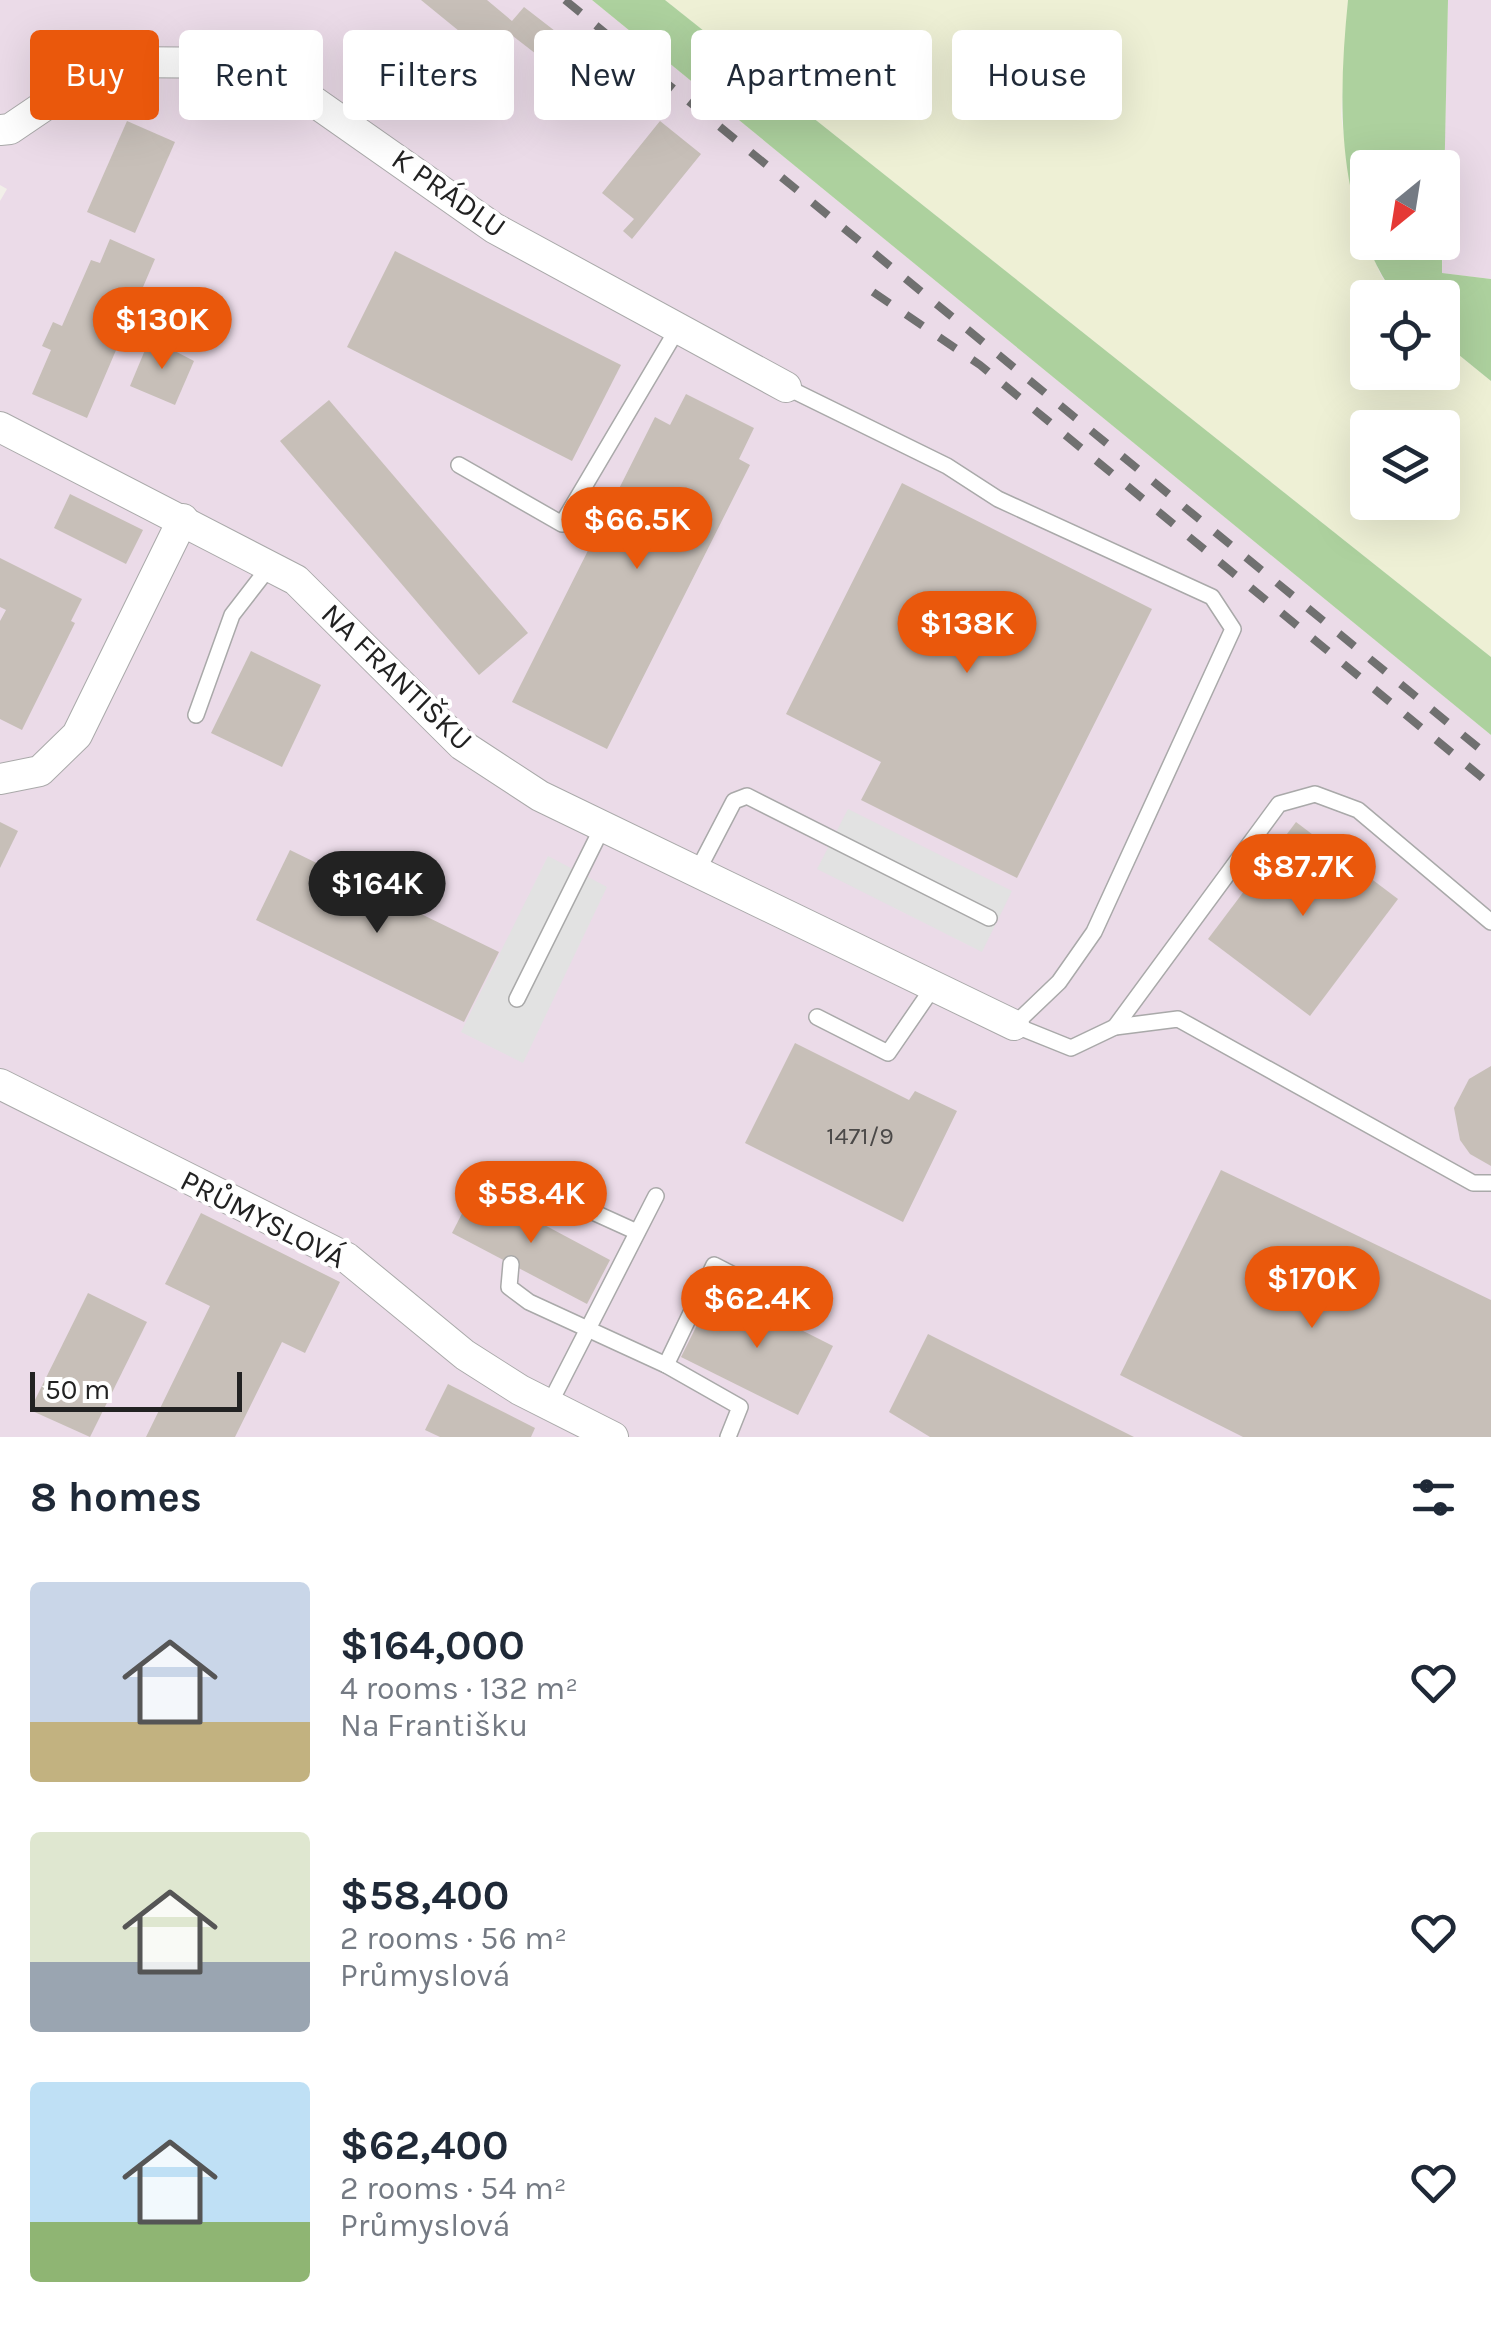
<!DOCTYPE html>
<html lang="en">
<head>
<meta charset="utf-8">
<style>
	body { margin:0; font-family:Karla,sans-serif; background:#f6f6f7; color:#1f2937; height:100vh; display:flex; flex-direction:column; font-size:38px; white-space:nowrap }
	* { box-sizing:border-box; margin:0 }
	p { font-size:32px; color:#747a83 }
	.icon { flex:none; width:55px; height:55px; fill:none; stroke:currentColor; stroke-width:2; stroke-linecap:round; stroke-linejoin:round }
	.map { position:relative; height:1437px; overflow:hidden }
	.details { display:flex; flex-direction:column; background:#fff; flex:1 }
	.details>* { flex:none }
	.guide { position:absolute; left:30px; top:30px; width:1432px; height:90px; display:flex; gap:20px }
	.needle { width:65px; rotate:210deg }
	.controls { position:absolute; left:1350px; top:150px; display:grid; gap:20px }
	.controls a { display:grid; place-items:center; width:110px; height:110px; border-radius:10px; background:#fff; box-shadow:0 10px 40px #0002; font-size:50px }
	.scale { position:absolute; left:30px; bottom:25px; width:212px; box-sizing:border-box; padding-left:10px; border:5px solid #222; border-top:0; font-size:28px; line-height:35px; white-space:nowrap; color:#222; -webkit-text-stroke:8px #fff; paint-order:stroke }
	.price { position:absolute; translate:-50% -85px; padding:0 22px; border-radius:35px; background:#ea580c; color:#fff; font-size:32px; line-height:65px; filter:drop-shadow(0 2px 5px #0008) }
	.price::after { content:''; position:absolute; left:50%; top:60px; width:30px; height:22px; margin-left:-15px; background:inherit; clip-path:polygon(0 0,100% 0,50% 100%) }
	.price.current { background:#222; color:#fff }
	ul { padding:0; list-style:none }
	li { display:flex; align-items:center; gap:30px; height:250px; padding:0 30px }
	li span { display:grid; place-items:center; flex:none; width:280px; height:200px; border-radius:10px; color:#555 }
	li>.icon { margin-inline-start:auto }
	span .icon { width:120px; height:120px; fill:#fffc; stroke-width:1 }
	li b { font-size:42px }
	h2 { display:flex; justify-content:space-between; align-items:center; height:120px; padding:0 30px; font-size:42px }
	.tag { padding:0 35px; border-radius:10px; background:#fff; box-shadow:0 10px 40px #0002; font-size:35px; line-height:90px }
	.tag.current { background:#ea580c; color:#fff }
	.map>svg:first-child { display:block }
	.industrial { fill:#ebdbe8 }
	.farmland { fill:#eef0d5; fill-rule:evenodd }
	.forest { fill:#add19e }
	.parking { fill:#e2e2e2 }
	.building { fill:#c7bfb8 }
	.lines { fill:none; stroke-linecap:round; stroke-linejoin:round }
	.lane-casing { stroke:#a9a9a9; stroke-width:18 }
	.street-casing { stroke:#a9a9a9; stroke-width:32 }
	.lane { stroke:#fff; stroke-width:15 }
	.street { stroke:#fff; stroke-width:30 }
	.rail { stroke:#707070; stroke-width:8; stroke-dasharray:20 20; stroke-linecap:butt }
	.labels { text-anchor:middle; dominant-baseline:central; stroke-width:8; stroke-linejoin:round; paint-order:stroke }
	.number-label { font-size:25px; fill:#4b4948 }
	.street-label { font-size:30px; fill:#222; stroke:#fff }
</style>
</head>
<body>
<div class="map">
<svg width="1491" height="1437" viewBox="0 0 1491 1437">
	<rect width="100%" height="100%" fill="#f2efe9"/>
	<g class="industrial">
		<polygon points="0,0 592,0 1491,735 1491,1437 0,1437 0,201 7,189 0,185"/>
		<polygon points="1448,0 1491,0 1491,279 1442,273"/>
	</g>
	<path class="farmland" d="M665 0H1348L1341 115 1354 211 1381 276 1396 297 1368 298V372H1442L1443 342 1491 381V657ZM1368 428H1442V502H1368Z"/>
	<g class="forest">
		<polygon points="592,0 665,0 1491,657 1491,735"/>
		<path d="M1348 0H1448L1443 240 1442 168H1368V242L1442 243V273L1491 279V381L1443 342 1442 298 1396 297C1335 212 1338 100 1348 0Z"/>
	</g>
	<g class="parking">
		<polygon points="848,809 1012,891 982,952 817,869"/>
		<polygon points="548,856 607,887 523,1063 461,1032"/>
	</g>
	<g class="building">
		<polygon points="421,0 487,0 512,21 524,7 577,48 558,71 505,30 486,53"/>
		<polygon points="127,121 175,142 135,233 87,212"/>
		<polygon points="660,121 701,154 632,239 623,231 634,219 602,193"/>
		<polygon points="110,239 155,259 87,418 32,394 51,350 42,346 53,322 62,326 91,260 100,263"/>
		<polygon points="395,251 621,365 572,461 347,347"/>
		<polygon points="150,338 194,361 175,405 130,386"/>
		<polygon points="686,394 754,428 739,459 750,465 607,749 512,702 655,417 670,425"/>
		<polygon points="329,400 528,633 479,675 280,441"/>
		<polygon points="902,483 1152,609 1017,878 861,800 881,762 786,714"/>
		<polygon points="70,494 143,530 126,564 54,528"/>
		<polygon points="0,558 82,599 71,621 75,623 22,730 0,719 0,621 6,610 0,607"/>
		<polygon points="251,651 321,685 282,767 211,733"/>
		<polygon points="0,822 18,831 0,868"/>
		<polygon points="1296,822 1398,899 1310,1016 1208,939"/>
		<polygon points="290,850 499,952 464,1022 256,920"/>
		<polygon points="795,1043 909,1100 915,1091 957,1111 903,1222 745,1143"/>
		<polygon points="1491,1066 1491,1166 1470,1154 1460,1140 1454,1108 1469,1079"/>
		<polygon points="1221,1170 1491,1300 1491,1437 1243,1437 1120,1375"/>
		<polygon points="475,1188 610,1260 587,1304 452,1233"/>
		<polygon points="201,1213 340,1282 305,1353 282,1342 235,1437 146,1437 210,1306 165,1284"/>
		<polygon points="716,1287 833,1346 798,1415 681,1357"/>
		<polygon points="88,1293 147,1322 90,1437 30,1410"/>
		<polygon points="928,1334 1134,1437 930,1437 889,1412"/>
		<polygon points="448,1384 535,1428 531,1437 440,1437 425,1430"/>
	</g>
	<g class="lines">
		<defs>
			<g id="lane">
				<polyline points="786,387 947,466 998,499 1212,597 1233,629 1094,932 1059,982 1014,1025 1071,1048 1115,1027 1178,1019 1473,1183 1491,1183"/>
				<polyline points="459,465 562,524 678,328"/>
				<polyline points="196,715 232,615 270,566"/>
				<polyline points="697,872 734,801 747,796 989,918"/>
				<polyline points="517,999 603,826"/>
				<polyline points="817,1017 888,1053 934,986"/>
				<polyline points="1115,1027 1279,804 1315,794 1358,810 1491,922"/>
				<polyline points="533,1219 547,1201 562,1198 637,1232"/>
				<polyline points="511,1264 509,1287 529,1302 666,1365 740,1407 728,1437"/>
				<polyline points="666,1365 714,1265 798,1308"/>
				<polyline points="549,1405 656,1196"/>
			</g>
			<g id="street">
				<polyline points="0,130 10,129 109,62 259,63 494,228 786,387"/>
				<polyline points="0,427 296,580 462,745 540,796 1014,1025"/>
				<polyline points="0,779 40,771 77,735 183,519"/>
				<polyline points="0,1084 347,1258 465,1355 520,1390 613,1437"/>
			</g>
		</defs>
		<use href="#lane" class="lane-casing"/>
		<use href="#street" class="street-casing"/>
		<use href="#lane" class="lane"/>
		<use href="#street" class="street"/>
		<g class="rail">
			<polyline points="565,0 1491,758"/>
			<polyline points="873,292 980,365 1491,785"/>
		</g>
	</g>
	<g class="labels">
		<g class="number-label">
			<text x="860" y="1135">1471/9</text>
		</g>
		<g class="street-label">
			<text transform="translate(449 193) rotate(35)">K PRÁDLU</text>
			<text transform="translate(397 677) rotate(44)">NA FRANTIŠKU</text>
			<text transform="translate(263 1219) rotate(27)">PRŮMYSLOVÁ</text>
		</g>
	</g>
</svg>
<div class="controls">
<a><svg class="needle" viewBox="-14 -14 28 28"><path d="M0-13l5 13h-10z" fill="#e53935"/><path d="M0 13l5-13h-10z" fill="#747a83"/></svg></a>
<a><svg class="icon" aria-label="locate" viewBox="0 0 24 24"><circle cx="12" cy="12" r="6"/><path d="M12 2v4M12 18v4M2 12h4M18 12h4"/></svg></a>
<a><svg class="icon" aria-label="layers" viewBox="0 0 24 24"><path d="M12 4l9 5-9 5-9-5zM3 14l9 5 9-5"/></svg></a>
</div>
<div class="scale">50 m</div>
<b class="price" style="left:162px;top:372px">$130K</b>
<b class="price" style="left:637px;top:572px">$66.5K</b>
<b class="price" style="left:967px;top:676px">$138K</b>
<b class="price" style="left:1303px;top:919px">$87.7K</b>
<b class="price current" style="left:377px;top:936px">$164K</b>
<b class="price" style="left:531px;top:1246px">$58.4K</b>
<b class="price" style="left:1312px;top:1331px">$170K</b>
<b class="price" style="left:757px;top:1351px">$62.4K</b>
<div class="guide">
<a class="tag current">Buy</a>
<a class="tag">Rent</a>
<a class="tag">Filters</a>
<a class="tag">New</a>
<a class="tag">Apartment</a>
<a class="tag">House</a>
</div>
</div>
<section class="details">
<h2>8 homes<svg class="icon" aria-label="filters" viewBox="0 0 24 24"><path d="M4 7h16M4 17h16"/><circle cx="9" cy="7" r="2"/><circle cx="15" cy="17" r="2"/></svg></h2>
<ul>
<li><span style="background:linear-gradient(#c9d6e8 70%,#c2b280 0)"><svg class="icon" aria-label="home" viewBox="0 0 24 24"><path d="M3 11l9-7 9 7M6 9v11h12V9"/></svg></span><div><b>$164,000</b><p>4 rooms · 132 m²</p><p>Na Františku</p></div><svg class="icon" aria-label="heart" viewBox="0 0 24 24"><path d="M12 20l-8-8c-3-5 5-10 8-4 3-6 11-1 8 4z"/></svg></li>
<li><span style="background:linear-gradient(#dfe7d0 65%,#9aa5b1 0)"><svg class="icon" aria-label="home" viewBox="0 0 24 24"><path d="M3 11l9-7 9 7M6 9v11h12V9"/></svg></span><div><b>$58,400</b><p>2 rooms · 56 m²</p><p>Průmyslová</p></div><svg class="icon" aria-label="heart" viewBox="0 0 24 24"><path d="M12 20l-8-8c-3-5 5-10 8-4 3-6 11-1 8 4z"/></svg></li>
<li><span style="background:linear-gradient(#bfe0f5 70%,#8fb573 0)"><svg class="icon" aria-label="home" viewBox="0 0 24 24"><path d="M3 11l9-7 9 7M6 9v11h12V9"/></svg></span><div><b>$62,400</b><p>2 rooms · 54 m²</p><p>Průmyslová</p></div><svg class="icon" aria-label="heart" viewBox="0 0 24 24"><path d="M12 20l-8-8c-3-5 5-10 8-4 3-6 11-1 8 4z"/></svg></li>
</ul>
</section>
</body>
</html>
